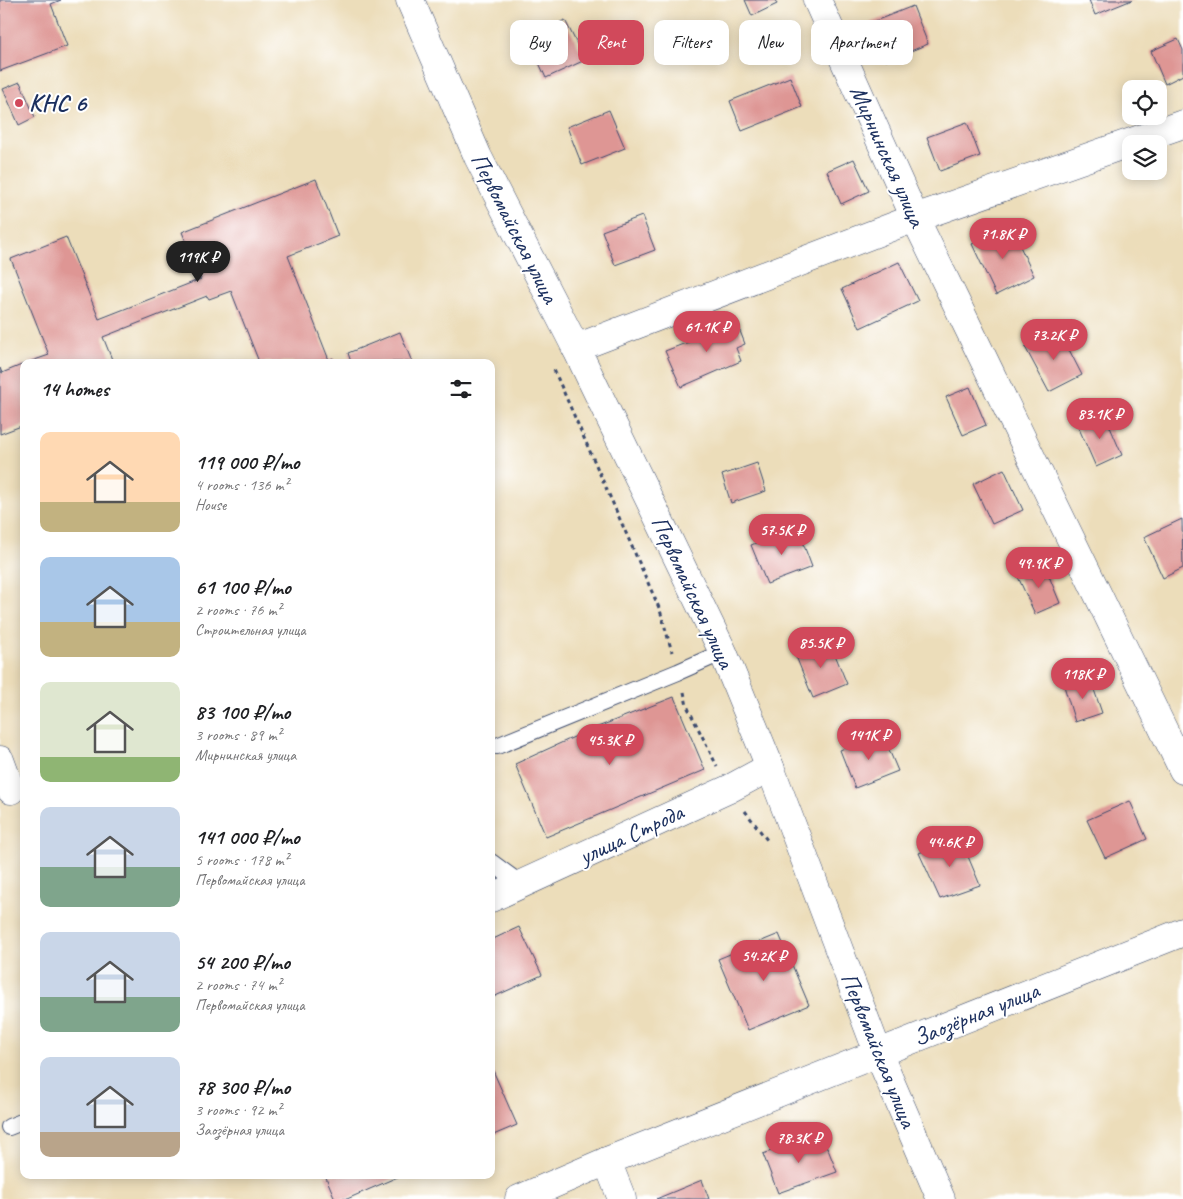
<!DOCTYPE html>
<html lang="en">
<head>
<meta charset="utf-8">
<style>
	body { margin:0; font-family:Caveat,sans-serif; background:#f2f2f2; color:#202124; height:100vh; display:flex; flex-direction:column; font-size:19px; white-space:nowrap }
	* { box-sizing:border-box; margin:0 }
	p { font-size:16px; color:#757577 }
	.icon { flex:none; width:28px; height:28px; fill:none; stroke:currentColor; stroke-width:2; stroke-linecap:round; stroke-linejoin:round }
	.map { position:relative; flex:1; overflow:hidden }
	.drawer { position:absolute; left:20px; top:359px; width:475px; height:820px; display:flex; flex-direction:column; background:#fff; border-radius:10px; box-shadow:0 2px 12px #0003 }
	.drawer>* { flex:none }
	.guide { position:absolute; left:510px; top:20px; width:475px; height:45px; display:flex; gap:10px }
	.tools { position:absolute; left:1122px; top:80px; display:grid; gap:10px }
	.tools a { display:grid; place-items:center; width:45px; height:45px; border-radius:10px; background:#fff; box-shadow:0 2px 12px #0003; font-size:25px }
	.price { position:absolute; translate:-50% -42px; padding:0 11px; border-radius:18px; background:#d1495b; color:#fff; font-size:16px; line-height:32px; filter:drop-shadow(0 1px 2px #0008) }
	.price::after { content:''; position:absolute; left:50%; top:30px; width:15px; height:11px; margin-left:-8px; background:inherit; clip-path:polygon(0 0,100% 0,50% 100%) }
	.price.active { background:#222; color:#fff }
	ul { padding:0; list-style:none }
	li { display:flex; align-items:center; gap:15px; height:125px; padding:0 20px }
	li span { display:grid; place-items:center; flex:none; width:140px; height:100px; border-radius:10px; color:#555 }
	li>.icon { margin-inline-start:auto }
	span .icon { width:60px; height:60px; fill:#fffc; stroke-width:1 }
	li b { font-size:21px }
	h2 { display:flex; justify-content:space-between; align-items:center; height:60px; padding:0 20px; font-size:21px }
	.tag { padding:0 18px; border-radius:10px; background:#fff; box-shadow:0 2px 12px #0003; font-size:18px; line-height:45px }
	.tag.active { background:#d1495b; color:#fff }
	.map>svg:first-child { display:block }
	.building { fill:#de9694 }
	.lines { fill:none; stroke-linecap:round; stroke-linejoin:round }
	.lane-casing { stroke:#3a496c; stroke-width:18 }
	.street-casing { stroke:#3a496c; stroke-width:29 }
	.secondary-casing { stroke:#3a496c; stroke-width:29 }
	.path { stroke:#3a496c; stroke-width:3; stroke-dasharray:4 4; stroke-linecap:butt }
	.lane { stroke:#fff; stroke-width:16 }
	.street { stroke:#fff; stroke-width:28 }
	.secondary { stroke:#fff; stroke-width:28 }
	.poi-dot { fill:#d1495b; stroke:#fff; stroke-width:2 }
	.labels { text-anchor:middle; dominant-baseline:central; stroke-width:4; stroke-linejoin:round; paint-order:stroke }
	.poi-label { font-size:24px; font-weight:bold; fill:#1b2f5e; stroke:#fff; text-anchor:start }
	.street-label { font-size:24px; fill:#1b2f5e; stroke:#fff }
</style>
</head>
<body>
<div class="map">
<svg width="1183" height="1199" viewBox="0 0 1183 1199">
	<rect width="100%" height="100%" fill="#fff"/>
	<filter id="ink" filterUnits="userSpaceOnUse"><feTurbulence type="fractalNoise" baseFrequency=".02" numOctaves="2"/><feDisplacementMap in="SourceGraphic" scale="10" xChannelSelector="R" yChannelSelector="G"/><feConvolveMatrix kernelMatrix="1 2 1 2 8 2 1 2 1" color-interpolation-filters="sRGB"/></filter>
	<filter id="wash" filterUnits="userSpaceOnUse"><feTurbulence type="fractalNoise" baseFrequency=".0096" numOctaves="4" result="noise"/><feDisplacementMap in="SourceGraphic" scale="20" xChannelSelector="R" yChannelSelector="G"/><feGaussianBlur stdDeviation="1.12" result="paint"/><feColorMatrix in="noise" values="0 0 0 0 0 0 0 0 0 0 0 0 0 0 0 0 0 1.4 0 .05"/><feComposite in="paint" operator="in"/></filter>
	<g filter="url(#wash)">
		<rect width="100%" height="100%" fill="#ecddba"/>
		<g id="blocks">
			<g class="building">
				<polygon points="0,0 61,0 51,4 67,46 0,71"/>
				<polygon points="745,0 775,0 777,4 752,16"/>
				<polygon points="1089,0 1132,0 1095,15"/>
				<polygon points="913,6 928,44 886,61 870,23"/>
				<polygon points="565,20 585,60 546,78 527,37"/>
				<polygon points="1178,39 1183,50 1183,75 1165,84 1151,51"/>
				<polygon points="790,77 802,107 742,131 730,101"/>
				<polygon points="20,82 35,117 19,125 3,89"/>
				<polygon points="609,110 625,148 582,165 567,127"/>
				<polygon points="967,122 980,156 940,171 927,137"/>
				<polygon points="854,159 869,191 841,204 827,171"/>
				<polygon points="316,179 338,236 288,256 329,360 333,358 334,362 259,362 231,291 209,299 207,296 103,337 113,362 29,362 49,355 11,259 66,237 99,319 201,279 182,232"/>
				<polygon points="642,216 655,250 615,265 602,231"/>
				<polygon points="1010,225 1034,276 996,295 972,244"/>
				<polygon points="899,262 918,301 860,328 842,289"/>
				<polygon points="735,318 745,344 736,348 741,361 681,387 665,351 699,338 698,333"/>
				<polygon points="1059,330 1082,375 1049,392 1025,347"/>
				<polygon points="400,332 412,362 351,362 348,353"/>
				<polygon points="24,364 24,425 0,434 0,368 2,373"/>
				<polygon points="970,387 986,425 963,435 946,397"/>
				<polygon points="1104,413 1122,455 1096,467 1077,424"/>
				<polygon points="757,463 766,491 731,503 722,475"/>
				<polygon points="1004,469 1023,510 992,524 973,484"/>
				<polygon points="1182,519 1183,568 1163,578 1144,537"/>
				<polygon points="797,527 812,567 767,584 751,545"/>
				<polygon points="1044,564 1060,603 1035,614 1018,577"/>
				<polygon points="829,640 847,684 813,698 795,654"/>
				<polygon points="1090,678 1102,713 1075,722 1064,686"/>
				<polygon points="674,697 705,770 546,837 515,764 585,732"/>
				<polygon points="882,733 898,771 855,788 840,750"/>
				<polygon points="1130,801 1147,839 1105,858 1087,820"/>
				<polygon points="959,835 980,885 940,899 919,853"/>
				<polygon points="519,927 542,975 491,998 491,940"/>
				<polygon points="779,934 809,1005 748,1030 718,959"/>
				<polygon points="491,1066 517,1125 491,1136"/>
				<polygon points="809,1137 827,1147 837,1172 778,1193 763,1154"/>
				<polygon points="325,1175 402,1175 347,1199 335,1199"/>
				<polygon points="702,1180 709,1199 656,1199"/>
			</g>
		</g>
	</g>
	<g filter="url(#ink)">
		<use href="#blocks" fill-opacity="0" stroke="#3a496c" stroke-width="1"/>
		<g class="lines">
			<defs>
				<g id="lane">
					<polyline points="497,746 678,672 723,652"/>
					<polyline points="491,862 521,884"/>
					<polyline points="9,1127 24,1121"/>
				</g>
				<g id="street">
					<polyline points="817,0 915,218 1183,770"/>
					<polyline points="576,348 915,218 1183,124"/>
					<polyline points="0,760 11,790"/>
					<polyline points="491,898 729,789 770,767"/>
					<polyline points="878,1053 941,1199"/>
					<polyline points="607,1161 622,1199"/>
				</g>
				<g id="secondary">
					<polyline points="410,0 478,157 576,348 723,652 770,767 878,1053"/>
					<polyline points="519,1199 607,1161 1183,932"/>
				</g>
			</defs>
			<use href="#lane" class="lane-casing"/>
			<use href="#street" class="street-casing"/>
			<use href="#secondary" class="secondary-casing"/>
			<g class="path">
				<polyline points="554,370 660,610 672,652"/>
				<polyline points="684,692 687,706 717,766"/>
				<polyline points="745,811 767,840"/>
			</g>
			<use href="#lane" class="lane"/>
			<use href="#street" class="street"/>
			<use href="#secondary" class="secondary"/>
		</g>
	</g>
	<circle class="poi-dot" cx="19" cy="103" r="5"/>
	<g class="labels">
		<g class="poi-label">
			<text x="29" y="103">КНС 6</text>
		</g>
		<g class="street-label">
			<text transform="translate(888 156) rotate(66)">Мирнинская улица</text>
			<text transform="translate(515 228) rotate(63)">Первомайская улица</text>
			<text transform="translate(693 592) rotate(65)">Первомайская улица</text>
			<text transform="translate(631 834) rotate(-25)">улица Строда</text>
			<text transform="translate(976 1014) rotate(-22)">Заозёрная улица</text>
			<text transform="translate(879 1050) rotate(68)">Первомайская улица</text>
		</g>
	</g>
</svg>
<div class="tools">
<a><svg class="icon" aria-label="locate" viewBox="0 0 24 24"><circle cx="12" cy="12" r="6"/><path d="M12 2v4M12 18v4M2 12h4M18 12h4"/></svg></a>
<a><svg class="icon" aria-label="layers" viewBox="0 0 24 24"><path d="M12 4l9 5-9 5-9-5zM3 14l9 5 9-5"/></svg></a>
</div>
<b class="price" style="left:1003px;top:260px">71.8K ₽</b>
<b class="price active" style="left:198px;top:283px">119K ₽</b>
<b class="price" style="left:707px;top:353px">61.1K ₽</b>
<b class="price" style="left:1054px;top:361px">73.2K ₽</b>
<b class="price" style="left:1100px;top:440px">83.1K ₽</b>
<b class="price" style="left:782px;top:556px">57.5K ₽</b>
<b class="price" style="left:1039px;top:589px">49.9K ₽</b>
<b class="price" style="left:821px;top:669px">85.5K ₽</b>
<b class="price" style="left:1083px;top:700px">118K ₽</b>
<b class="price" style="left:869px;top:761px">141K ₽</b>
<b class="price" style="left:610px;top:766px">45.3K ₽</b>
<b class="price" style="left:950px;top:868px">44.6K ₽</b>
<b class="price" style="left:764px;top:982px">54.2K ₽</b>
<b class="price" style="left:799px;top:1164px">78.3K ₽</b>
<div class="guide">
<a class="tag">Buy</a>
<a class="tag active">Rent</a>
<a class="tag">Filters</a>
<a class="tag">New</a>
<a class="tag">Apartment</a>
</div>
<section class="drawer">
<h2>14 homes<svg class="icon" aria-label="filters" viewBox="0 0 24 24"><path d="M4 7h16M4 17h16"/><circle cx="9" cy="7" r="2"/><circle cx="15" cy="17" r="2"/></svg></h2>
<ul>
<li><span style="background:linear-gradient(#ffd9b3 70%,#c2b280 0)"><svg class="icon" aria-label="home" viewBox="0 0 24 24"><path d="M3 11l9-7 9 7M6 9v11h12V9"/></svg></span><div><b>119 000 ₽/mo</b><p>4 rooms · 136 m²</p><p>House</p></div></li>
<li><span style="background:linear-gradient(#a9c7e8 65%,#c2b280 0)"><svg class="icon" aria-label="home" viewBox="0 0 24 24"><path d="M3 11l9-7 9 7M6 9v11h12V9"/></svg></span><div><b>61 100 ₽/mo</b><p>2 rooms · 76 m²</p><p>Строительная улица</p></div></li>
<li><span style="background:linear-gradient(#dfe7d0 75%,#8fb573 0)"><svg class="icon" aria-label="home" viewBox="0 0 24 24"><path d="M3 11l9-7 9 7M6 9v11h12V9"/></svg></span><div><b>83 100 ₽/mo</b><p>3 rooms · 89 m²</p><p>Мирнинская улица</p></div></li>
<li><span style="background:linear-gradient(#c9d6e8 60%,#7fa58c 0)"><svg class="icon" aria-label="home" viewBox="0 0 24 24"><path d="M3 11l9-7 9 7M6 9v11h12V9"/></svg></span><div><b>141 000 ₽/mo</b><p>5 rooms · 178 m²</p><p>Первомайская улица</p></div></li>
<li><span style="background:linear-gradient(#c9d6e8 65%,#7fa58c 0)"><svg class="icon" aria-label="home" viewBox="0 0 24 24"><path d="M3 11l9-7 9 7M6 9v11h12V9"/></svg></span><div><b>54 200 ₽/mo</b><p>2 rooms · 74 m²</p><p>Первомайская улица</p></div></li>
<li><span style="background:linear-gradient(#c9d6e8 75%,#b9a48a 0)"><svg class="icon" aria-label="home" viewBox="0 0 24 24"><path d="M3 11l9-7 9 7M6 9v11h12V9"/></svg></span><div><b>78 300 ₽/mo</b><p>3 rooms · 92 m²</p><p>Заозёрная улица</p></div></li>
</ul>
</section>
</div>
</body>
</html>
